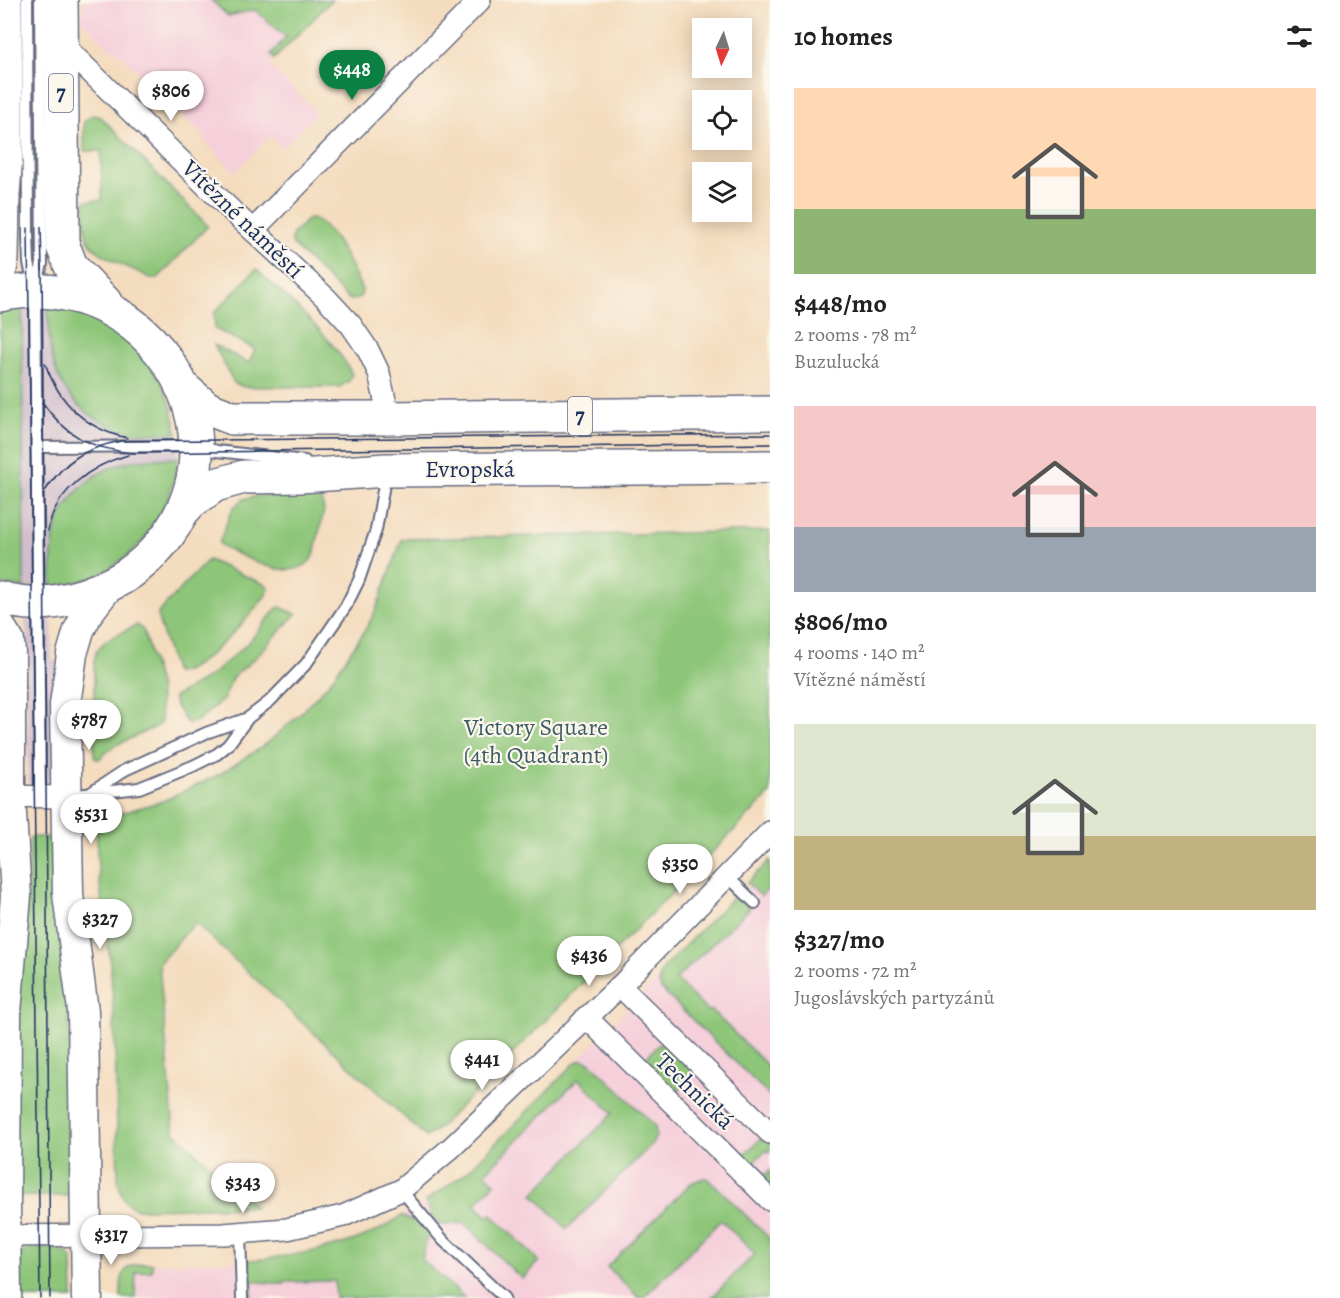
<!DOCTYPE html>
<html lang="en">
<head>
<meta charset="utf-8">
<style>
	body { margin:0; font-family:Alegreya,serif; background:#f2f2f2; color:#222; height:100vh; display:flex; flex-direction:column; font-size:22px; white-space:nowrap }
	* { box-sizing:border-box; margin:0 }
	p { font-size:20px; color:#767676 }
	.icon { flex:none; width:33px; height:33px; fill:none; stroke:currentColor; stroke-width:2; stroke-linecap:round; stroke-linejoin:round }
	.map { position:relative; flex:1; overflow:hidden }
	.sheet { display:flex; flex-direction:column; background:#fff; width:570px }
	.sheet>* { flex:none }
	.needle { width:39px; rotate:184deg }
	.controls { position:absolute; left:692px; top:18px; display:grid; gap:12px }
	.controls a { display:grid; place-items:center; width:60px; height:60px; border-radius:0px; background:#fff; box-shadow:0 3px 15px #0003; font-size:30px }
	.price { position:absolute; translate:-50% -51px; padding:0 14px; border-radius:21px; background:#fff; color:#222; font-size:20px; line-height:39px; filter:drop-shadow(0 2px 3px #0008) }
	.price::after { content:''; position:absolute; left:50%; top:36px; width:18px; height:14px; margin-left:-9px; background:inherit; clip-path:polygon(0 0,100% 0,50% 100%) }
	.price.current { background:#0b8043; color:#fff }
	ul { padding:0; list-style:none }
	li { display:grid; align-content:center; gap:12px; height:318px; padding:0 24px }
	li span { display:grid; place-items:center; height:186px; border-radius:0px; color:#555 }
	li>.icon { margin-inline-start:auto }
	span .icon { width:108px; height:108px; fill:#fffc; stroke-width:1 }
	li b { font-size:26px }
	h2 { display:flex; justify-content:space-between; align-items:center; height:72px; padding:0 24px; font-size:26px }
	main { display:flex; flex:1; min-height:0 }
	.map>svg:first-child { display:block }
	.built { fill:#f5cfda }
	.industrial { fill:#d1bdcb }
	.green { fill:#8ec679; stroke:#547a6c; stroke-width:1.5 }
	.lines { fill:none; stroke-linecap:round; stroke-linejoin:round }
	.lane-casing { stroke:#676c80; stroke-width:14 }
	.street-casing { stroke:#676c80; stroke-width:24 }
	.secondary-casing { stroke:#676c80; stroke-width:33 }
	.primary-casing { stroke:#676c80; stroke-width:36 }
	.lane { stroke:#fff; stroke-width:10 }
	.street { stroke:#fff; stroke-width:21 }
	.secondary { stroke:#fff; stroke-width:30 }
	.primary { stroke:#fff; stroke-width:33 }
	.tram { stroke:#1b2f5e; stroke-width:1.5 }
	.labels { text-anchor:middle; dominant-baseline:central; stroke-width:4.5; stroke-linejoin:round; paint-order:stroke }
	.shield { fill:#fbf7ec; stroke:#5e6b89; stroke-width:1.5 }
	.shield-label { font-size:22px; font-weight:bold; fill:#1b2f5e }
	.street-label { font-size:24px; fill:#1b2f5e; stroke:#fbf7ec }
	.park-label { font-size:24px; fill:#3e5c66; stroke:#fbf7ec }
</style>
</head>
<body>
<main>
<div class="map">
<svg width="770" height="1298" viewBox="0 0 770 1298">
	<rect width="100%" height="100%" fill="#fbf7ec"/>
	<filter id="ink" filterUnits="userSpaceOnUse"><feTurbulence type="fractalNoise" baseFrequency=".0167" numOctaves="2"/><feDisplacementMap in="SourceGraphic" scale="12" xChannelSelector="R" yChannelSelector="G"/><feConvolveMatrix kernelMatrix="1 2 1 2 8 2 1 2 1" color-interpolation-filters="sRGB"/></filter>
	<filter id="wash" filterUnits="userSpaceOnUse"><feTurbulence type="fractalNoise" baseFrequency=".008" numOctaves="4" result="noise"/><feDisplacementMap in="SourceGraphic" scale="24" xChannelSelector="R" yChannelSelector="G"/><feGaussianBlur stdDeviation="1.35" result="paint"/><feColorMatrix in="noise" values="0 0 0 0 0 0 0 0 0 0 0 0 0 0 0 0 0 1.4 0 .05"/><feComposite in="paint" operator="in"/></filter>
	<g filter="url(#wash)">
		<rect width="100%" height="100%" fill="#f4dcbe"/>
		<g class="built">
			<polygon points="83,0 211,0 228,16 243,14 255,10 286,38 272,54 274,59 268,64 315,111 313,113 315,115 283,148 270,136 235,172 203,139 205,137 123,57 114,48 112,50 79,18 83,13"/>
			<polygon points="770,865 770,1298 121,1298 123,1273 126,1268 134,1264 246,1261 297,1254 332,1247 370,1234 426,1201 467,1172"/>
		</g>
		<g class="industrial">
			<polygon points="22,306 48,306 49,343 52,360 92,417 123,431 140,433 177,433 178,440 178,458 127,462 53,545 52,587 24,588"/>
			<polygon points="24,618 52,618 52,661 60,661 53,784 28,784 27,714 21,672 21,661 27,661 27,634"/>
		</g>
		<g class="green">
			<polygon points="211,0 332,0 274,59 271,54 286,37 255,10 228,16"/>
			<path d="M92 115 101 117 208 226 157 279 150 278C131 267 90 256 86 234 84 223 85 211 85 201L102 200 101 151H84V122Z"/>
			<path d="M308 219H313C334 227 353 270 362 290 362 297 358 299 351 300L346 297 293 245 291 241 293 234Z"/>
			<path d="M256 269C284 296 337 340 352 375L349 381 339 387H244L234 383 214 345 249 363 255 349 215 329 214 313Z"/>
			<polygon points="22,306 24,588 0,584 0,311"/>
			<path d="M48 306 83 313 134 345 160 379 171 404 177 433C164 433 152 434 140 433 99 430 63 400 53 361 48 343 49 324 48 306Z"/>
			<path d="M178 458C172 502 153 538 117 563 111 567 104 573 97 576 83 582 66 584 52 587 52 574 51 560 53 546 56 506 88 471 128 462 144 458 161 459 178 458Z"/>
			<path d="M309 495 321 499 324 510 314 555C296 588 245 557 223 547L219 543 231 512 234 507 244 499 257 496Z"/>
			<path d="M770 531V794L439 1128 426 1137 195 923 159 963 174 1132 255 1207 137 1209C123 1204 121 1194 118 1181 116 1113 117 1043 111 975 108 926 95 879 97 830L111 816 163 801 220 774 265 745 299 715 329 683 364 632 375 612 402 539Z"/>
			<path d="M208 560 266 585 268 587V592C254 612 200 674 175 673L159 622 158 613Z"/>
			<polygon points="280,607 296,614 255,658 232,678 224,699 197,721 189,723 186,722 174,703 174,697 212,675 249,642 277,608"/>
			<polygon points="137,625 143,630 159,684 161,722 158,726 114,746 99,759 96,759 94,756 94,660 97,650 108,639"/>
			<polygon points="30,837 52,837 53,891 69,993 72,1196 15,1196 15,1021 29,875"/>
			<polygon points="770,860 770,887 761,896 747,883"/>
			<path d="M736 894 750 908 676 979 708 1012 711 1010 769 1067 767 1069 770 1072V1096L661 989C657 980 660 973 666 965Z"/>
			<polygon points="663,1040 696,1072 674,1095 641,1063"/>
			<polygon points="581,1060 590,1062 655,1126 656,1136 652,1144 567,1229 533,1194 613,1113 578,1079 485,1173 495,1183 478,1201 476,1205 488,1217 491,1214 539,1261 522,1279 464,1223 440,1225 431,1214 426,1201 467,1172 576,1062"/>
			<polygon points="764,1136 770,1143 770,1153 768,1150 757,1158 754,1164 765,1175 770,1170 770,1190 739,1159"/>
			<polygon points="704,1178 709,1179 770,1239 770,1298 711,1298 755,1254 721,1220 643,1298 639,1298 607,1267 691,1183"/>
			<path d="M402 1216 420 1224 428 1232 422 1260 465 1298H335V1281L286 1282 285 1281 284 1283H270L268 1281V1283L252 1281V1298H248L246 1261C288 1256 331 1251 370 1234 381 1230 392 1222 402 1216Z"/>
			<path d="M28 1249C43 1249 63 1244 72 1259L73 1298H17L18 1257Z"/>
			<path d="M152 1263V1271L136 1272 135 1298H121C121 1271 122 1263 152 1263Z"/>
		</g>
	</g>
	<g filter="url(#ink)">
		<g class="lines">
			<defs>
				<g id="lane">
					<polyline points="27,0 28,236 29,263 35,290 40,798"/>
					<polyline points="36,287 42,264 40,0"/>
					<polyline points="37,447 195,446 217,451 305,461"/>
					<polyline points="92,792 125,770 206,733 248,718"/>
					<polyline points="68,796 139,788 193,766 217,754 228,745 248,718 270,701 306,664 346,606 359,580 376,530 386,473"/>
					<polyline points="727,876 755,903"/>
					<polyline points="401,1190 443,1240 504,1298"/>
					<polyline points="240,1233 242,1298"/>
				</g>
				<g id="street">
					<polyline points="61,43 232,211 326,298 351,325 368,350 379,373 389,418"/>
					<polyline points="253,230 480,0"/>
					<polyline points="0,796 66,797"/>
					<polyline points="620,986 770,1133"/>
					<polyline points="586,1017 770,1200"/>
					<polyline points="0,1236 223,1234 287,1229 343,1216 401,1190 451,1148 620,986 770,832"/>
				</g>
				<g id="secondary">
					<polyline points="0,627 9,641 10,653 10,797 16,896 6,1012 5,1204 6,1298"/>
					<polyline points="87,1298 83,1011 68,894 65,705 72,654 79,630 89,611 109,585"/>
				</g>
				<g id="primary">
					<polyline points="61,0 63,246 71,266 105,302"/>
					<polyline points="0,269 2,259 3,195 6,154 5,0"/>
					<path d="M0 295C136 264 251 418 168 535 151 558 129 577 102 588 70 602 34 608 0 598"/>
					<polyline points="181,386 207,408 232,418 389,418 770,413"/>
					<polyline points="181,513 191,502 215,485 244,477 300,476 386,470 770,467"/>
				</g>
			</defs>
			<use href="#lane" class="lane-casing"/>
			<use href="#street" class="street-casing"/>
			<use href="#secondary" class="secondary-casing"/>
			<use href="#primary" class="primary-casing"/>
			<use href="#lane" class="lane"/>
			<use href="#street" class="street"/>
			<use href="#secondary" class="secondary"/>
			<use href="#primary" class="primary"/>
			<g class="tram">
				<polyline points="41,227 42,271"/>
				<polyline points="28,228 40,1298"/>
				<polyline points="42,264 50,1298"/>
				<path d="M45 363C59 403 86 429 127 438"/>
				<path d="M42 402C66 436 90 448 131 453L770 444"/>
				<path d="M45 491C65 460 85 448 121 441L770 434"/>
				<path d="M48 531C54 491 92 465 128 455"/>
			</g>
		</g>
	</g>
	<g class="labels">
		<g class="shield">
			<rect x="49" y="74" width="24" height="38" rx="4.5"/>
			<rect x="568" y="397" width="24" height="38" rx="4.5"/>
		</g>
		<g class="shield-label">
			<text x="61" y="93">7</text>
			<text x="580" y="416">7</text>
		</g>
		<g class="street-label">
			<text transform="translate(243 219) rotate(44)">Vítězné náměstí</text>
			<text x="470" y="469">Evropská</text>
			<text transform="translate(695 1091) rotate(44)">Technická</text>
		</g>
		<g class="park-label">
			<text x="536" y="727">Victory Square<tspan x="536" dy="28">(4th Quadrant)</tspan></text>
		</g>
	</g>
</svg>
<div class="controls">
<a><svg class="needle" viewBox="-14 -14 28 28"><path d="M0-13l5 13h-10z" fill="#e53935"/><path d="M0 13l5-13h-10z" fill="#767676"/></svg></a>
<a><svg class="icon" aria-label="locate" viewBox="0 0 24 24"><circle cx="12" cy="12" r="6"/><path d="M12 2v4M12 18v4M2 12h4M18 12h4"/></svg></a>
<a><svg class="icon" aria-label="layers" viewBox="0 0 24 24"><path d="M12 4l9 5-9 5-9-5zM3 14l9 5 9-5"/></svg></a>
</div>
<b class="price current" style="left:352px;top:101px">$448</b>
<b class="price" style="left:171px;top:122px">$806</b>
<b class="price" style="left:89px;top:751px">$787</b>
<b class="price" style="left:91px;top:845px">$531</b>
<b class="price" style="left:680px;top:895px">$350</b>
<b class="price" style="left:100px;top:950px">$327</b>
<b class="price" style="left:589px;top:987px">$436</b>
<b class="price" style="left:482px;top:1091px">$441</b>
<b class="price" style="left:243px;top:1214px">$343</b>
<b class="price" style="left:111px;top:1266px">$317</b>
</div>
<section class="sheet">
<h2>10 homes<svg class="icon" aria-label="filters" viewBox="0 0 24 24"><path d="M4 7h16M4 17h16"/><circle cx="9" cy="7" r="2"/><circle cx="15" cy="17" r="2"/></svg></h2>
<ul>
<li><span style="background:linear-gradient(#ffd9b3 65%,#8fb573 0)"><svg class="icon" aria-label="home" viewBox="0 0 24 24"><path d="M3 11l9-7 9 7M6 9v11h12V9"/></svg></span><div><b>$448/mo</b><p>2 rooms · 78 m²</p><p>Buzulucká</p></div></li>
<li><span style="background:linear-gradient(#f6c9c9 65%,#9aa5b1 0)"><svg class="icon" aria-label="home" viewBox="0 0 24 24"><path d="M3 11l9-7 9 7M6 9v11h12V9"/></svg></span><div><b>$806/mo</b><p>4 rooms · 140 m²</p><p>Vítězné náměstí</p></div></li>
<li><span style="background:linear-gradient(#dfe7d0 60%,#c2b280 0)"><svg class="icon" aria-label="home" viewBox="0 0 24 24"><path d="M3 11l9-7 9 7M6 9v11h12V9"/></svg></span><div><b>$327/mo</b><p>2 rooms · 72 m²</p><p>Jugoslávských partyzánů</p></div></li>
</ul>
</section>
</main>
</body>
</html>
